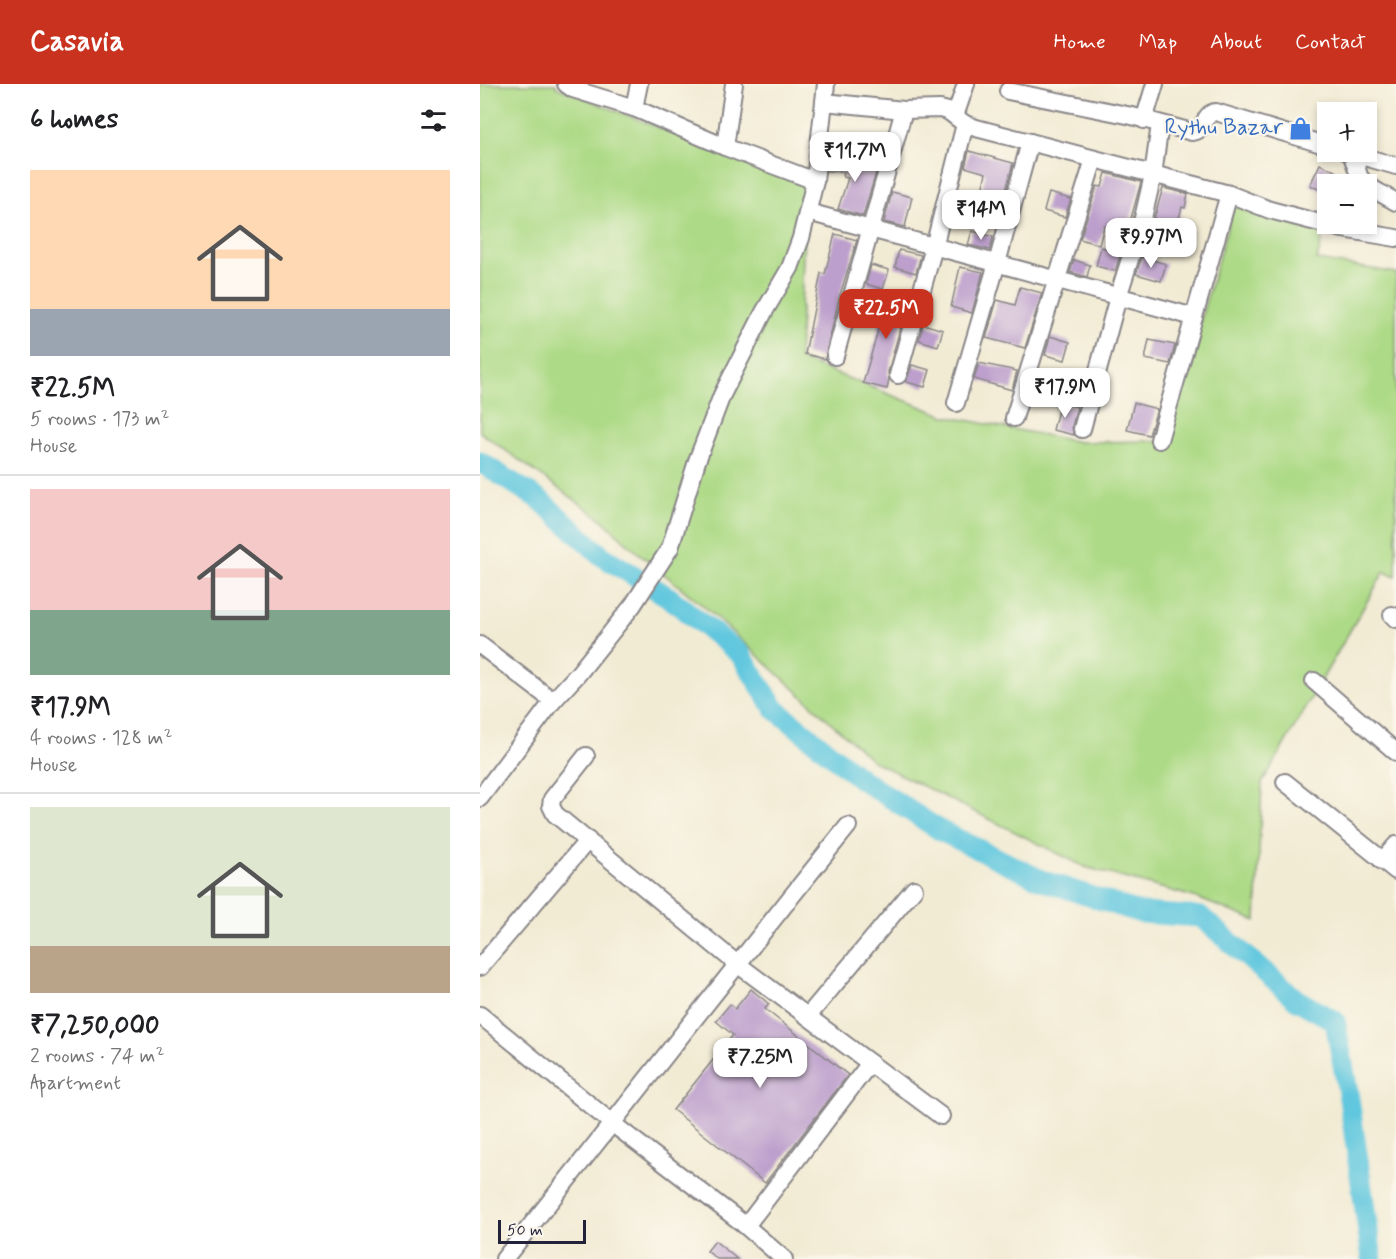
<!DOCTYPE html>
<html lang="en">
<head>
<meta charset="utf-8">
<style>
	body { margin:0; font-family:Mynerve,sans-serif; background:#f6f6f6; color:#202124; height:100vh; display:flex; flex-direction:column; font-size:22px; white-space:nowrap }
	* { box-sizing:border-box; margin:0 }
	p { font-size:20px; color:#757577 }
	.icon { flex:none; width:33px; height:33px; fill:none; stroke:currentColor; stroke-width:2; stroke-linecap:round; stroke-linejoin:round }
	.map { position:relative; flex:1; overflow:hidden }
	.details { display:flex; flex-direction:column; background:#fff; width:480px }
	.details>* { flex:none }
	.tools { position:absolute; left:837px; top:18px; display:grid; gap:12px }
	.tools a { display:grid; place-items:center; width:60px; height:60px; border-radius:0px; background:#fff; box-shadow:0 3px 9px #0003; font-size:30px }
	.scale { position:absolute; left:18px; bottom:15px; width:88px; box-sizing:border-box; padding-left:6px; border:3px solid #22223b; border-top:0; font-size:16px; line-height:21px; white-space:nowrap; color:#22223b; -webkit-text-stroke:4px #fbf7ec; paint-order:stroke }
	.price { position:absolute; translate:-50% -51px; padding:0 14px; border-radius:12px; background:#fff; color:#222; font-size:20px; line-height:39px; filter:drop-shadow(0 2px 3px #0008) }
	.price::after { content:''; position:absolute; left:50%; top:36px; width:18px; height:14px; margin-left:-9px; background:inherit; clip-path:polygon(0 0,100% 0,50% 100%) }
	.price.current { background:#c8321e; color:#fff }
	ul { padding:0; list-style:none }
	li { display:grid; align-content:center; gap:12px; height:318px; padding:0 30px }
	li+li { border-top:2px solid #e0e0e0 }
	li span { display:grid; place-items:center; height:186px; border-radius:0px; color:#555 }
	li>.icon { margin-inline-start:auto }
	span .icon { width:108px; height:108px; fill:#fffc; stroke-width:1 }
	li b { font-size:26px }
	h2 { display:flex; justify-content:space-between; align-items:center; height:72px; padding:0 30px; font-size:26px }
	header { display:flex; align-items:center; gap:36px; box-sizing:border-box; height:84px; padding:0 30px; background:#c8321e; color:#fff }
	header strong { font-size:28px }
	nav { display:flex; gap:33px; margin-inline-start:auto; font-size:21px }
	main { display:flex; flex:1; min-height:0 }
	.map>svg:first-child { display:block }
	.green { fill:#adda86; stroke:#687e60; stroke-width:1.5 }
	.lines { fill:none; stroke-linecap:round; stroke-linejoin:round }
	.river { stroke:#61c7de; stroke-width:21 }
	.building { fill:#bc9fcc }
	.minor-casing { stroke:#8a8688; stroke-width:20 }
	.minor { stroke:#fff; stroke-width:16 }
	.labels { text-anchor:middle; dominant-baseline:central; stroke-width:4.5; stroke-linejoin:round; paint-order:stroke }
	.shop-label { font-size:22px; fill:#366cbe; stroke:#fbf7ec; text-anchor:end }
</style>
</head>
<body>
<header>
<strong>Casavia</strong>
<nav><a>Home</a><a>Map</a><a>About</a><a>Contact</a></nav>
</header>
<main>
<section class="details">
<h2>6 homes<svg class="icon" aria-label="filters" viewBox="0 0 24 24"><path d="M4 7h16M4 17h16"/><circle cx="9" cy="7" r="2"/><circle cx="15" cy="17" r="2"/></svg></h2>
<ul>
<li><span style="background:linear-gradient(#ffd9b3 75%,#9aa5b1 0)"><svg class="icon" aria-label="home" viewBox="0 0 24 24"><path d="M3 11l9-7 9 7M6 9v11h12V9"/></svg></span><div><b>₹22.5M</b><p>5 rooms · 173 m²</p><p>House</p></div></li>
<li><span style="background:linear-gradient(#f6c9c9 65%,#7fa58c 0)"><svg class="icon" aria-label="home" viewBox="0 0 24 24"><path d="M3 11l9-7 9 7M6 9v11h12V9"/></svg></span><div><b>₹17.9M</b><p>4 rooms · 128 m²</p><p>House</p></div></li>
<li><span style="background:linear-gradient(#dfe7d0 75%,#b9a48a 0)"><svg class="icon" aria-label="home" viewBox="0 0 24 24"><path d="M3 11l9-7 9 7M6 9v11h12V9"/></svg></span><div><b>₹7,250,000</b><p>2 rooms · 74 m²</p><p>Apartment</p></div></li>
</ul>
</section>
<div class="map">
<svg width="916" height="1175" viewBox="0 0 916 1175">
	<rect width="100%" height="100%" fill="#fbf7ec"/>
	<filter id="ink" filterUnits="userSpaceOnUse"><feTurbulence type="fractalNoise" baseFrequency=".0167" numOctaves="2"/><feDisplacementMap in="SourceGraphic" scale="12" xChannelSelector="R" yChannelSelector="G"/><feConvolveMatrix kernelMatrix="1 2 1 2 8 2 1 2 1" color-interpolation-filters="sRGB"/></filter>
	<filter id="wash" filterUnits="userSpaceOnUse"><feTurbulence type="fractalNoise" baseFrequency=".008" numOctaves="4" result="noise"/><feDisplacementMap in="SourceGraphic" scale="24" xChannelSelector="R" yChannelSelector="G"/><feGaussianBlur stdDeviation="1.35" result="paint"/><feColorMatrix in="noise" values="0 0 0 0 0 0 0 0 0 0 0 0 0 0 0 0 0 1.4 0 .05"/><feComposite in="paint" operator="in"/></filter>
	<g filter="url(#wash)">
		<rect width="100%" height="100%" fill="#f2ebd4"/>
		<polygon class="green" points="0,0 76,0 76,3 326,102 319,275 465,332 600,358 685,357 754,121 844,147 837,176 916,189 916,492 904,488 782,699 776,837 714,813 605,783 393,677 227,525 157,468 120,434 0,348"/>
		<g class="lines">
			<polyline class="river" points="0,378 60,416 122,472 190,514 260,570 295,625 381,695 461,747 561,796 661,829 721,833 817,916 855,937 869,1014 892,1175"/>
		</g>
		<g id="blocks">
			<g class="building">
				<polygon points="489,67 533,79 520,130 498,124 506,89 485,83"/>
				<polygon points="348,74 367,76 368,74 398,82 383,132 358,125 368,94 363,93 364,88 347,87"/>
				<polygon points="840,80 861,90 856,100 848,100 848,110 830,101"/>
				<polygon points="626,89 661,98 647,149 624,142 619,161 600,155 617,102 622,103"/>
				<polygon points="683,104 708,110 705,124 702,123 697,142 695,141 689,161 668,155"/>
				<polygon points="412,108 432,113 425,143 404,138"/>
				<polygon points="569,109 591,115 585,133 564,127"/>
				<polygon points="492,147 513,153 510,166 488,161"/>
				<polygon points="355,150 377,156 359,214 345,275 325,270 341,189 345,190"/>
				<polygon points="621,163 641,169 635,187 616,182"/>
				<polygon points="419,166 441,171 436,189 415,183"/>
				<polygon points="662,173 686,180 681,197 656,190"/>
				<polygon points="594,176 610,181 607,193 590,188"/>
				<polygon points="391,181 409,186 403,205 386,200"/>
				<polygon points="480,183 503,188 492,229 471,223"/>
				<polygon points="540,203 562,209 545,264 506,254 517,216 535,221"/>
				<polygon points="406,207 429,212 408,288 409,295 407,305 383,299 397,250"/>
				<polygon points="443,240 463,246 458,262 439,256"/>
				<polygon points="570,252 590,258 585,276 565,271"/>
				<polygon points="669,256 695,261 690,280 665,275"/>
				<polygon points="499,279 537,287 532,306 494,295"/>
				<polygon points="432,281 450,286 445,303 426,298"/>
				<polygon points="580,318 597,323 592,343 594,351 573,346"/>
				<polygon points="654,319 677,325 669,351 647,346"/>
				<polygon points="271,905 289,920 285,925 368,991 285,1099 193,1026 253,951 236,937 250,920 255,925"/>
				<polygon points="235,1157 257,1175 237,1175 227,1167"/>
			</g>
		</g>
	</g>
	<g filter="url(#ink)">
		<use href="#blocks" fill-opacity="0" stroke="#8a8688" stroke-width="1.5"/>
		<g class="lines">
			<defs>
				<g id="minor">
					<polyline points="86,0 93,5 154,24 245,63 335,97"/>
					<path d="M528 7 652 32 712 48C727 47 722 29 736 28L848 62"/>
					<polyline points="344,18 424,26 460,25 468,27 485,40 496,44 749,110 790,126 863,145 916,154"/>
					<polyline points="154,24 159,0"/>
					<polyline points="475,32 486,0"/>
					<polyline points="664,36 675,0"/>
					<polyline points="245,63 254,0"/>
					<polyline points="867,68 916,82"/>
					<polyline points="871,69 880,94 886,100"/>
					<polyline points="886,101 916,118"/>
					<polyline points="328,128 714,233"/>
					<polyline points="355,272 424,26"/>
					<polyline points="418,291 454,163 485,40"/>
					<polyline points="476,319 517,179 550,58"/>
					<polyline points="534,334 614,75"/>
					<polyline points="602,345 638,213 663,134 673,91 680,40"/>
					<polyline points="679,356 749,110"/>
					<polyline points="912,531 916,535"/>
					<polyline points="0,561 73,617"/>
					<polyline points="834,597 916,668"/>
					<polyline points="106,672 72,715 71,722 75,730 256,879 461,1032"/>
					<polyline points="805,698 916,787"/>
					<polyline points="0,714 73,617 98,590 153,521 190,464 217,377 242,311 284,228 310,184 321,154 335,97 346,0"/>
					<polyline points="902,777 916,761"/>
					<polyline points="0,883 108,756"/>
					<polyline points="0,931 133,1040 261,1138 304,1175"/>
					<polyline points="328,932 434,805"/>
					<polyline points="266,1142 390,979"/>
					<path d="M24 1175C140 1031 252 885 368 742"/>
				</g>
			</defs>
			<use href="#minor" class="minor-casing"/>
			<use href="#minor" class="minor"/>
		</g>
	</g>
	<defs>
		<symbol id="shop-bare" viewBox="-9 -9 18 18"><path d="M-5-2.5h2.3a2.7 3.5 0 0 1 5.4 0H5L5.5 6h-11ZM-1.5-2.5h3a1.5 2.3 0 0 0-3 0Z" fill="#3f7fe0" stroke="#fbf7ec" stroke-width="2.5" paint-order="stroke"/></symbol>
	</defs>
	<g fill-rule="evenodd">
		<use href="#shop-bare" x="804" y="28" width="33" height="33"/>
	</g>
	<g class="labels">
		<g class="shop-label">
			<text x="803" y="44">Rythu Bazar</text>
		</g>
	</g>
</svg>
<div class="tools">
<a>+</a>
<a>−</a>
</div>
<div class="scale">50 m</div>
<b class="price" style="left:375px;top:99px">₹11.7M</b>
<b class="price" style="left:501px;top:157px">₹14M</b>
<b class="price" style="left:671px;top:185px">₹9.97M</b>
<b class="price current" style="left:406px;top:256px">₹22.5M</b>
<b class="price" style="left:585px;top:335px">₹17.9M</b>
<b class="price" style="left:280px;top:1005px">₹7.25M</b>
</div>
</main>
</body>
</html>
